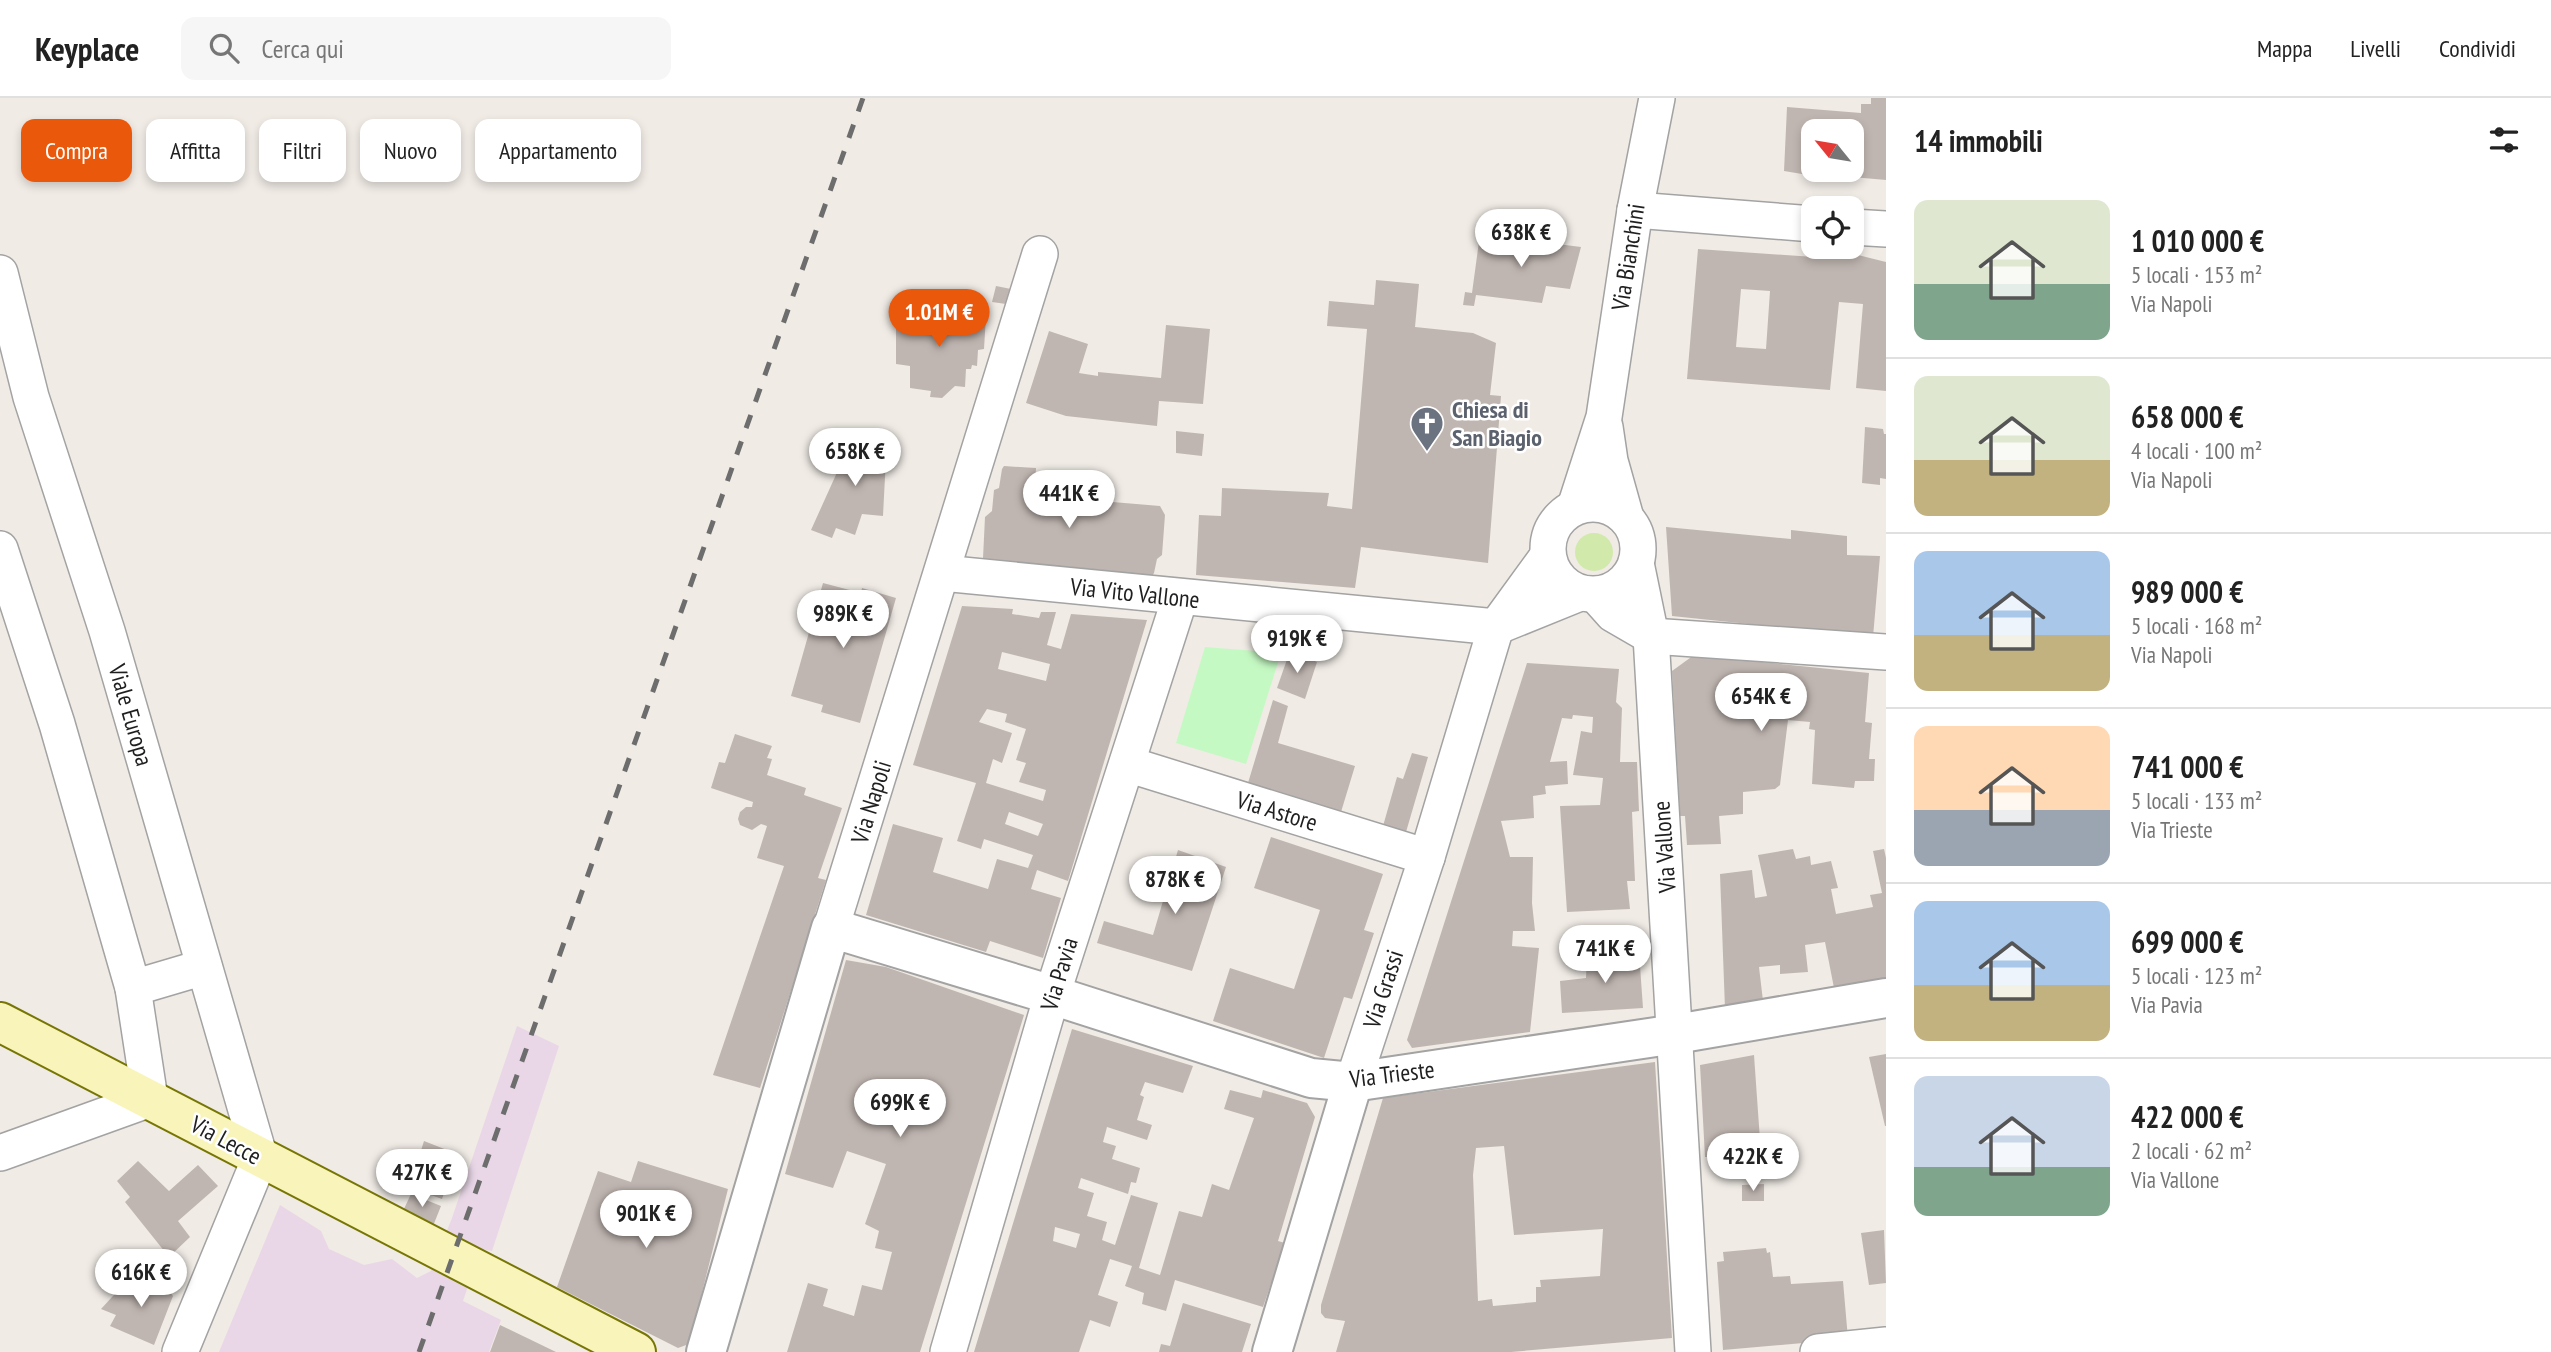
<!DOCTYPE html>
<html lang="it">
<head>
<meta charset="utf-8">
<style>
	body { margin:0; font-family:"PT Sans Narrow",sans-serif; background:#f6f6f6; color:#222; height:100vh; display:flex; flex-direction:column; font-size:26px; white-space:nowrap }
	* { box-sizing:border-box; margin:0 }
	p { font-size:23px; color:#767676 }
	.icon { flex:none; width:38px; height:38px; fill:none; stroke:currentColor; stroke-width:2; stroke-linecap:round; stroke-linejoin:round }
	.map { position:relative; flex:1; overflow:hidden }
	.details { display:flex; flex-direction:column; background:#fff; width:665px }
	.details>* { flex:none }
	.top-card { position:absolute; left:21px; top:21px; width:665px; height:63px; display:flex; gap:14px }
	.needle { width:46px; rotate:300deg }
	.tools { position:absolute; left:1801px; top:21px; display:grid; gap:14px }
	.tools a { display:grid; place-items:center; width:63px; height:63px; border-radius:14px; background:#fff; box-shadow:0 4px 10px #0003; font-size:35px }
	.price { position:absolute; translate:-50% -60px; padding:0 16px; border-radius:24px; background:#fff; color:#222; font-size:23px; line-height:46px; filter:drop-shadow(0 2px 4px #0008) }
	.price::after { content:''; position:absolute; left:50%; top:42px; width:21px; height:16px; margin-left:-10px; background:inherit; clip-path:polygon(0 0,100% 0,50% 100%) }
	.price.current { background:#ea580c; color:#fff }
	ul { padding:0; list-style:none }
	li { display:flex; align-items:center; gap:21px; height:175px; padding:0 28px }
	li+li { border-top:2px solid #e0e0e0 }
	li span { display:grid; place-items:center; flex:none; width:196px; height:140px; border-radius:14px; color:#555 }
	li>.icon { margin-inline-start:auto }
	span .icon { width:84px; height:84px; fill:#fffc; stroke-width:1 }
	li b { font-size:30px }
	h2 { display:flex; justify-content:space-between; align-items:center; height:84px; padding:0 28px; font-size:30px }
	.chip { padding:0 24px; border-radius:14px; background:#fff; box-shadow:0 4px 10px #0003; font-size:24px; line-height:63px }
	.chip.current { background:#ea580c; color:#fff }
	header { display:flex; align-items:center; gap:42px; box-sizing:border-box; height:98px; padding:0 35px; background:#fff; border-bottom:2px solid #e0e0e0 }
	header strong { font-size:33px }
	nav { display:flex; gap:38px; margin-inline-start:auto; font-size:24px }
	.search { width:490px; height:63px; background:#f6f6f6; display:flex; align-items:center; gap:18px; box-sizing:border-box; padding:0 24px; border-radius:14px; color:#767676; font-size:26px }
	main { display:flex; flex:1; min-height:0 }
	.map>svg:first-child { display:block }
	.industrial { fill:#e9d7e7 }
	.grass { fill:#d1e9ab }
	.park { fill:#c5f9c3 }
	.building { fill:#c0b6b1; fill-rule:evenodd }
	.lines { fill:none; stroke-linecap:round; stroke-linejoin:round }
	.minor-casing { stroke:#a3a3a3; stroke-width:38 }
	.tertiary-casing { stroke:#a3a3a3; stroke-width:42 }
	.secondary-casing { stroke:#777605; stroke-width:42 }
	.minor { stroke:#fff; stroke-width:35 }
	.tertiary { stroke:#fff; stroke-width:38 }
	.secondary { stroke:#f9f5ba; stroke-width:38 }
	.rail { stroke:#6d6d6d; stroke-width:5; stroke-dasharray:14 14; stroke-linecap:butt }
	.labels { text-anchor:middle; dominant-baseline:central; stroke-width:5; stroke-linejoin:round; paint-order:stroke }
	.street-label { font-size:24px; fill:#1f1f1f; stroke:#fff }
	.worship-label { font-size:24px; font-weight:bold; fill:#5b616d; stroke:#fff; text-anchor:start }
</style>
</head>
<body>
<header>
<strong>Keyplace</strong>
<div class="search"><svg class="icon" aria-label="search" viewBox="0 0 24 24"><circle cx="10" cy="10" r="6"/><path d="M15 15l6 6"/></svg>Cerca qui</div>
<nav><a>Mappa</a><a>Livelli</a><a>Condividi</a></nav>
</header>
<main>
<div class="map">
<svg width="1886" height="1254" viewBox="0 0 1886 1254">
	<rect width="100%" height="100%" fill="#f0ebe5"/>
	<polygon class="industrial" points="517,928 559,948 492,1153 481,1151 463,1203 501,1222 489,1254 219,1254 280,1107 321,1133 329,1151 364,1167 392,1161 417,1180 431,1173 452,1120"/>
	<circle class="grass" cx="1594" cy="454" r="19"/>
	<polygon class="park" points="1205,549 1281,555 1246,666 1176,645"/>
	<g class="building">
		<polygon points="1871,0 1886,0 1886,82 1852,79 1846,72 1852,72 1852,33 1813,33 1813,72 1824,72 1820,79 1784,73 1787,9 1861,15 1861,6 1871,6"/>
		<polygon points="1480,136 1581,149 1570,191 1546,188 1542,205 1476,197 1474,208 1463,207 1465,194 1472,195"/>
		<path d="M1698 151 1843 161 1858 157 1886 164V293L1856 290 1863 206 1839 204 1830 292 1687 281ZM1741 191 1770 193 1766 251 1736 249Z"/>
		<polygon points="1376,182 1419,186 1415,229 1473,235 1496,245 1490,297 1501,298 1488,465 1361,449 1355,490 1196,477 1199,417 1221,418 1222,390 1329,395 1327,408 1352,411 1367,231 1327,228 1329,203 1374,207"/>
		<polygon points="996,188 1011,191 1006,206 992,204"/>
		<polygon points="896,213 986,218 984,251 978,252 977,268 972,267 971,271 966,271 965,289 955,288 942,300 930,299 931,293 910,290 910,268 896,266"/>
		<polygon points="1166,227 1210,231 1203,306 1159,303 1157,328 1066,318 1026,305 1049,233 1088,246 1079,275 1098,278 1098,274 1161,280"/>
		<polygon points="1865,329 1883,331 1884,336 1886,336 1886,381 1880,380 1880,387 1862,385"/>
		<polygon points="1176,333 1204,336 1202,358 1176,355"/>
		<polygon points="853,339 887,341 883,418 862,416 855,437 836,430 832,440 811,432"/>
		<polygon points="1004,368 1036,370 1035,389 1077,392 1077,401 1160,408 1165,417 1162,457 1157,461 1154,475 1150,481 1116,478 1113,473 1063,468 1057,474 986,467 983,460 985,419 992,413 994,392 999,390 1002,371"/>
		<polygon points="1666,429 1791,441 1791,432 1847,438 1847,457 1880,458 1873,539 1672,518"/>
		<polygon points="823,485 861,495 862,490 896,500 860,625 821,614 823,607 791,598"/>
		<path d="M962 508 1013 511 1012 516 1039 520 1041 514H1056L1047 547 1061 551 1071 516 1147 522 1068 783 1037 772 1031 791 1061 800 1043 860 990 843 986 854 866 817 893 726 943 740 933 774 988 791 997 761 1028 770 1033 757 984 741 981 751 957 743 976 685 913 667ZM1002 554 1050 566 1046 583 998 571ZM987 611 1007 616 1005 624 1026 631 1016 662 1026 665 1019 684 1046 692 1043 703 986 685 993 661 1002 665 1012 635 979 624ZM1009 714 1043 726 1038 738 1005 726Z"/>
		<polygon points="1290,553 1317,564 1305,601 1277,590"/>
		<polygon points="1694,557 1869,575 1865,624 1872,625 1869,661 1875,661 1874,683 1855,683 1854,690 1812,686 1815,632 1809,631 1810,624 1788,622 1780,687 1775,691 1743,694 1743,716 1719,718 1721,746 1687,747 1685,718 1680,718 1672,573"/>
		<polygon points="1527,565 1619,571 1616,604 1622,610 1620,664 1637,664 1639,713 1632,714 1635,783 1627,783 1630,811 1567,814 1560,708 1600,707 1603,680 1573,677 1581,633 1592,635 1593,619 1573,617 1572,621 1562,620 1550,664 1567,663 1568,686 1545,688 1546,696 1533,698 1534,720 1501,723 1510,759 1533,759 1532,805 1535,833 1513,833 1512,848 1539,850 1530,934 1412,950 1407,942"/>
		<polygon points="1273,602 1288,608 1278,645 1355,668 1341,714 1248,685"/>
		<polygon points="735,636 772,648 767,660 772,661 767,677 806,690 804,697 842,710 818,780 826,782 760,990 713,977 784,768 757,760 767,728 761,726 752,732 740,727 738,721 740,714 746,709 752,709 753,704 711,690 719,664 725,665"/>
		<polygon points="1412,655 1428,659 1406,734 1383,728 1397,679 1403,681"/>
		<polygon points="1271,739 1383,776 1364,832 1374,835 1352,901 1344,899 1324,960 1213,923 1230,870 1294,891 1320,812 1254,790"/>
		<polygon points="1793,751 1796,761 1810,758 1811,767 1831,763 1838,790 1831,791 1836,816 1873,809 1870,797 1882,795 1873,753 1884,751 1886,760 1886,880 1834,890 1825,844 1805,847 1808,874 1780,876 1780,867 1759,869 1763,903 1725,911 1720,776 1752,772 1755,800 1767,798 1758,757"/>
		<polygon points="1178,752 1226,769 1192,873 1097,845 1104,823 1153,837"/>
		<polygon points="1598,852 1599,857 1639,854 1643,910 1562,915 1560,883 1586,880 1587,853"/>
		<polygon points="846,862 886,869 1024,917 920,1254 787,1254 808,1185 828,1191 823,1208 854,1218 862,1187 882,1192 892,1154 875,1150 879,1133 865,1126 886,1066 847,1053 833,1090 785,1076"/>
		<path d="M1072 931 1193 968 1183 995 1145 984 1140 997 1144 999 1137 1022 1152 1027 1147 1042 1107 1029 1103 1044 1116 1048 1112 1061 1140 1070 1136 1085 1131 1084 1128 1096 1081 1080 1078 1090 1094 1095 1087 1118 1107 1124 1102 1142 1115 1147 1131 1097 1158 1105 1139 1170 1160 1177 1179 1113 1202 1119 1212 1086 1229 1092 1254 1020 1224 1011 1230 992 1261 1000 1263 992 1307 1005 1315 1019 1278 1143 1285 1145 1263 1209 1175 1182 1166 1213 1142 1206 1144 1195 1125 1188 1132 1168 1110 1161 1098 1197 1118 1204 1110 1229 1090 1222 1079 1254H974ZM1055 1129 1080 1136 1076 1150 1053 1143Z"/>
		<polygon points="1886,956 1886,1028 1885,1028 1869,959"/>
		<polygon points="1754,957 1760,1042 1726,1043 1728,1058 1705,1059 1700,967"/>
		<path d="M1655 964 1672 1240 1511 1254H1336L1345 1223 1325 1220 1321 1215V1207L1383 1000ZM1504 1048 1514 1137 1603 1131 1600 1178 1540 1182 1541 1189H1536V1204L1493 1208 1492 1201 1478 1203 1473 1077 1476 1050Z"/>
		<polygon points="424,1043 457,1056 442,1101 400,1086 409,1066 416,1068"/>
		<polygon points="138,1063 169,1093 198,1067 218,1088 178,1123 190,1139 169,1159 125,1104 130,1099 117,1083"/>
		<polygon points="638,1063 728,1091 689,1246 678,1250 557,1189 598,1073 631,1084"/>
		<polygon points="1764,1086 1764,1103 1742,1103 1742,1087"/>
		<polygon points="411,1096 441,1108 433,1128 403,1113"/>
		<polygon points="1884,1132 1886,1185 1869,1187 1861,1135"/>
		<polygon points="1766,1150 1767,1155 1770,1154 1773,1179 1790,1178 1791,1186 1843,1183 1848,1241 1723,1252 1717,1164 1724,1163 1723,1154"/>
		<polygon points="153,1170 173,1198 154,1247 110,1228 116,1217 101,1211 124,1186 143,1193"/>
		<polygon points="1183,1205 1251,1226 1242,1254 1159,1254 1161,1246 1170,1248"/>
		<polygon points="500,1227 556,1254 490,1254"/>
	</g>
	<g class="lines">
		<defs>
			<g id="minor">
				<polyline points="1635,112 1813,126"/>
				<polyline points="1852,129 1886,131"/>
				<polyline points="0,175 31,299 107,533 260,1060 180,1254"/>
				<polyline points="1605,329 1610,363 1626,420"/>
				<circle cx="1593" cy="451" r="45"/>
				<polyline points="1575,409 1604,319 1635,112 1657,0"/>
				<polyline points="0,451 57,626 133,890 150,1001 0,1055"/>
				<polyline points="1636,465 1651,538 1693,1254"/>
				<polyline points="942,475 1496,529 1580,495"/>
				<polyline points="1596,497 1613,516 1651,538 1886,554"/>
				<polyline points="1127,666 1427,759"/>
				<polyline points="831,830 1040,156"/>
				<polyline points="133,890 204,869"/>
				<polyline points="1353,984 1427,759 1496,529 1547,459"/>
				<polyline points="948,1254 1052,897 1180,500"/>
				<polyline points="1818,1254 1886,1247"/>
			</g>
			<g id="tertiary">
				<polyline points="706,1254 831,830 1052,897 1311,980 1353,984 1676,936 1886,900"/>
				<polyline points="1272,1254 1353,984"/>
			</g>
			<polyline id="secondary" points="0,924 636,1254"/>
		</defs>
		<use href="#minor" class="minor-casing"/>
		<use href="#tertiary" class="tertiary-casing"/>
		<use href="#secondary" class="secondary-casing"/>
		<use href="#minor" class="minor"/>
		<use href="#tertiary" class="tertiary"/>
		<use href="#secondary" class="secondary"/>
		<polyline class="rail" points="419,1254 863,0"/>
	</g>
	<defs>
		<symbol id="church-pin" viewBox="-11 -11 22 30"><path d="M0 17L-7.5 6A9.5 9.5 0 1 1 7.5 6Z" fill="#6b7280" stroke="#fff"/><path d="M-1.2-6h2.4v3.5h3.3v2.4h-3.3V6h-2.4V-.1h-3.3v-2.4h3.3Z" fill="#fff"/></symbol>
	</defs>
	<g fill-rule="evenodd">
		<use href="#church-pin" x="1408" y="306" width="38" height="52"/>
	</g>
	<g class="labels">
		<g class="street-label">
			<text transform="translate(1628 159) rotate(-81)">Via Bianchini</text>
			<text transform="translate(1135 495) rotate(6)">Via Vito Vallone</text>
			<text transform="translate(131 617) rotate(74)">Viale Europa</text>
			<text transform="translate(871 704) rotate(-73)">Via Napoli</text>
			<text transform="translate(1277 713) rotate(17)">Via Astore</text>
			<text transform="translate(1664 749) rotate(-94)">Via Vallone</text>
			<text transform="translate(1059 876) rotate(-73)">Via Pavia</text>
			<text transform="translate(1383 891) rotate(-72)">Via Grassi</text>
			<text transform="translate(1392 976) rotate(-7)">Via Trieste</text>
			<text transform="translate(226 1042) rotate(28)">Via Lecce</text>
		</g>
		<g class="worship-label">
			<text x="1452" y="311">Chiesa di<tspan x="1452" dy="28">San Biagio</tspan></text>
		</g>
	</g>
</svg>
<div class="tools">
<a><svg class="needle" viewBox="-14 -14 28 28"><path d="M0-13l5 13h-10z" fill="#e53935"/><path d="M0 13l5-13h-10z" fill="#767676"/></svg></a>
<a><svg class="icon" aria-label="locate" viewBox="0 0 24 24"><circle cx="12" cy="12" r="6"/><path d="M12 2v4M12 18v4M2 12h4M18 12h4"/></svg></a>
</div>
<b class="price" style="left:1521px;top:171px">638K €</b>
<b class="price current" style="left:939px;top:251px">1.01M €</b>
<b class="price" style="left:855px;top:390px">658K €</b>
<b class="price" style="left:1069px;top:432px">441K €</b>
<b class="price" style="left:843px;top:552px">989K €</b>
<b class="price" style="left:1297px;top:577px">919K €</b>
<b class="price" style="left:1761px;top:635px">654K €</b>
<b class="price" style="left:1175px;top:818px">878K €</b>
<b class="price" style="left:1605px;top:887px">741K €</b>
<b class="price" style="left:900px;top:1041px">699K €</b>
<b class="price" style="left:1753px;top:1095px">422K €</b>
<b class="price" style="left:422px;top:1111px">427K €</b>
<b class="price" style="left:646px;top:1152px">901K €</b>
<b class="price" style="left:141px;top:1211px">616K €</b>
<div class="top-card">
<a class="chip current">Compra</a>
<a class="chip">Affitta</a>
<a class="chip">Filtri</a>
<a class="chip">Nuovo</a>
<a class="chip">Appartamento</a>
</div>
</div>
<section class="details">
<h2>14 immobili<svg class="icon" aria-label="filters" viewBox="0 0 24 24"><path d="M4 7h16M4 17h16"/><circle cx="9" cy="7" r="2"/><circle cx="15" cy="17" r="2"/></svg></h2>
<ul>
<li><span style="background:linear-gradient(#dfe7d0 60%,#7fa58c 0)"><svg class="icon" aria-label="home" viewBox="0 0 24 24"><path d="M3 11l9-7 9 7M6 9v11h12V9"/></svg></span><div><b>1 010 000 €</b><p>5 locali · 153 m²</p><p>Via Napoli</p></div></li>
<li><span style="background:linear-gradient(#dfe7d0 60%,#c2b280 0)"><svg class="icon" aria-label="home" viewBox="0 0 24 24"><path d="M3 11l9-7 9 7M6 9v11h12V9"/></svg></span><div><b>658 000 €</b><p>4 locali · 100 m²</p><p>Via Napoli</p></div></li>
<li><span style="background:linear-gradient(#a9c7e8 60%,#c2b280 0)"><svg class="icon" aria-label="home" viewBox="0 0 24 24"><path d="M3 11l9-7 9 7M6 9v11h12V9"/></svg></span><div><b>989 000 €</b><p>5 locali · 168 m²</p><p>Via Napoli</p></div></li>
<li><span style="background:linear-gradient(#ffd9b3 60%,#9aa5b1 0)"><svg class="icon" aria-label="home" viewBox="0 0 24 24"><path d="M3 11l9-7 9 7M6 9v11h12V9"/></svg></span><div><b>741 000 €</b><p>5 locali · 133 m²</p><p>Via Trieste</p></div></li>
<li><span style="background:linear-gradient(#a9c7e8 60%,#c2b280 0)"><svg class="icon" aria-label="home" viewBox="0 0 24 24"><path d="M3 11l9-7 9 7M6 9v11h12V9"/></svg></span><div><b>699 000 €</b><p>5 locali · 123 m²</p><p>Via Pavia</p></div></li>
<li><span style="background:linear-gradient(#c9d6e8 65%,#7fa58c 0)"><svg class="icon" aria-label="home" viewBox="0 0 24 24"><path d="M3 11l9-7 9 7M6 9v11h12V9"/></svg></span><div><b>422 000 €</b><p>2 locali · 62 m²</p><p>Via Vallone</p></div></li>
</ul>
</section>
</main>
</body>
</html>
